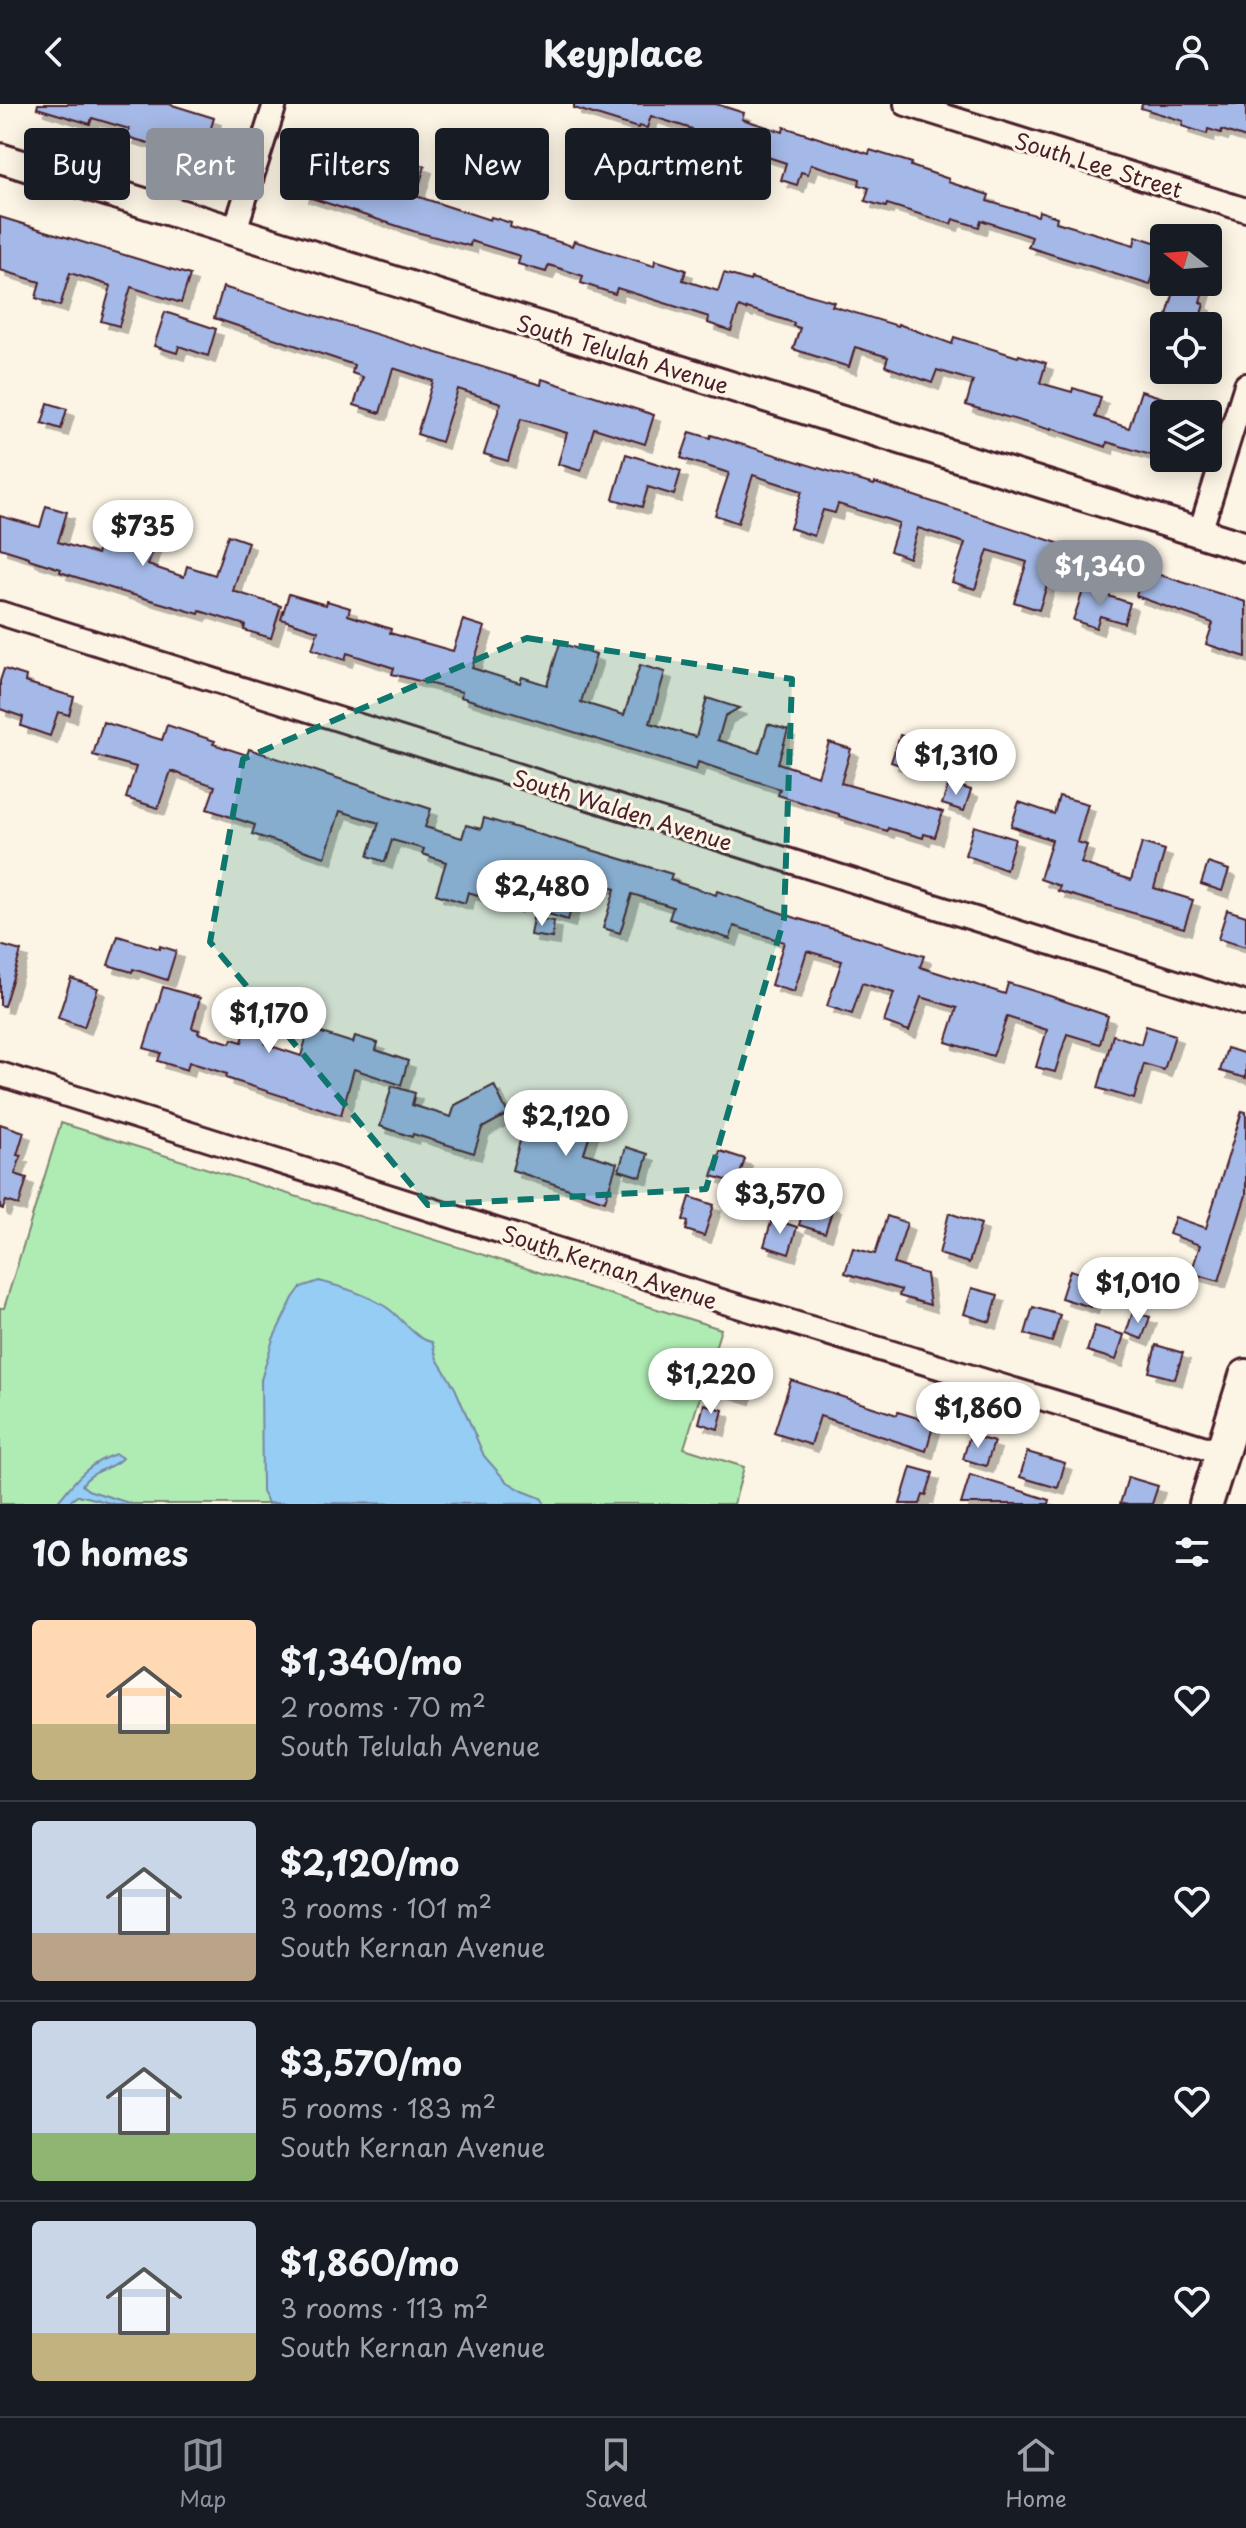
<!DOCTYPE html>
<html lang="en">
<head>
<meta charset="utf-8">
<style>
	body { margin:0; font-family:"Playpen Sans",sans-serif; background:#242831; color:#f1f3f6; height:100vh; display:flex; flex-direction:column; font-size:30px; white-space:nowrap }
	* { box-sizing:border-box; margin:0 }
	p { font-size:26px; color:#9ea1a6 }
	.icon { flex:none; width:44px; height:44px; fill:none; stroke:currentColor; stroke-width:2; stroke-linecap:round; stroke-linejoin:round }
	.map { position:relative; height:1400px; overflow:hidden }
	.panel { display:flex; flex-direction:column; background:#171b24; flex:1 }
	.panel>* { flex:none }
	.guide { position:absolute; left:24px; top:24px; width:800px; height:72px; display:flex; gap:16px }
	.needle { width:52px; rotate:287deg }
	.fabs { position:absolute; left:1150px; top:120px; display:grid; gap:16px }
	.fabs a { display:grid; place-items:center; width:72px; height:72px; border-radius:8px; background:#171b24; box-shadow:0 4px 20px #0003; font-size:40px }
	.price { position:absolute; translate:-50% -68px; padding:0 18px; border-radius:28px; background:#fff; color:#222; font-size:26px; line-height:52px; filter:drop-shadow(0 2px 4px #0008) }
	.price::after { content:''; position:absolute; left:50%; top:48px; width:24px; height:18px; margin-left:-12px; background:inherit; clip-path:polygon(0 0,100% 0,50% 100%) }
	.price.current { background:#8c9099; color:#fff }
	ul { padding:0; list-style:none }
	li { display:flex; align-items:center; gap:24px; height:200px; padding:0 32px }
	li+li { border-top:2px solid #363941 }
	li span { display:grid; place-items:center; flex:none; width:224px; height:160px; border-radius:8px; color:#555 }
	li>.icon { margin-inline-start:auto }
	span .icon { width:96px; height:96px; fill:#fffc; stroke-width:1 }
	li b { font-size:34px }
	h2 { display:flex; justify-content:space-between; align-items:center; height:96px; padding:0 32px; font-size:34px }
	.tag { padding:0 28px; border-radius:8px; background:#171b24; box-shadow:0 4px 20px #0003; font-size:28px; line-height:72px }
	.tag.current { background:#8c9099; color:#fff }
	header { display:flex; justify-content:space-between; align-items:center; height:104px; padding:0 32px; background:#171b24; font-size:36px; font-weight:700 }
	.tabs { display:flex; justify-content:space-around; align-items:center; height:112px; border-top:2px solid #363941; background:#171b24; font-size:22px; color:#9ea1a6 }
	.tabs a { display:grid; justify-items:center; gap:4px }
	.tabs .current { color:#8c9099 }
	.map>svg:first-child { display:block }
	.green { fill:#afecb3; stroke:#7c866f; stroke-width:2 }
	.water { fill:#95cdf4; stroke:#7787a4; stroke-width:2 }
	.building { fill:#a4b9e7; stroke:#4a1f2b; stroke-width:2; filter:url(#shadow) }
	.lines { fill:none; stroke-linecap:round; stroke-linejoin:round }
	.minor-casing { stroke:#4a1f2b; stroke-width:28 }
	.tertiary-casing { stroke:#4a1f2b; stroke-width:34 }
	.secondary-casing { stroke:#4a1f2b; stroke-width:38 }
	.minor { stroke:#fcf5e5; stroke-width:22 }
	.tertiary { stroke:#fcf5e5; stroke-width:28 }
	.secondary { stroke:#fcf5e5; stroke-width:32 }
	.marked { fill:#0f766e; fill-opacity:0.2; stroke:#0f766e; stroke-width:6; stroke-dasharray:16 10; stroke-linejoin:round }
	.labels { text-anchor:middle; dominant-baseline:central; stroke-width:6; stroke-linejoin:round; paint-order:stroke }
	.street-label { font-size:22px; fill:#4a1f2b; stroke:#fcf5e5 }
</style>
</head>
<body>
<header><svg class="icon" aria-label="back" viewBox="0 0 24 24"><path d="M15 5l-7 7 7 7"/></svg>Keyplace<svg class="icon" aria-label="person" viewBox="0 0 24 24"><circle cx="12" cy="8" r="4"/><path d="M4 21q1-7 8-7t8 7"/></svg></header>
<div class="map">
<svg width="1246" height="1400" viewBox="0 0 1246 1400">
	<defs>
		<filter id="shadow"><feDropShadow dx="7" dy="7" stdDeviation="0" flood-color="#0004"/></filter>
	</defs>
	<rect width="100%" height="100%" fill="#fcf5e5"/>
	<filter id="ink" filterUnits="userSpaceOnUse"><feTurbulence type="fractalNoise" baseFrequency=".0125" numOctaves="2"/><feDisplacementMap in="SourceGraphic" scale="16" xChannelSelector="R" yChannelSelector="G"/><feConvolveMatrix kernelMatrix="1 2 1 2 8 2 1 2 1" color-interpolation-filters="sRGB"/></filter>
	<g filter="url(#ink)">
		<polygon class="green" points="61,1019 721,1225 684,1344 744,1363 734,1400 0,1400 0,1204 4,1204"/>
		<g class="water">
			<path d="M319 1177C342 1183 366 1190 386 1203 402 1213 414 1235 432 1238L437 1255 455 1284 484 1352 506 1377 523 1387 541 1394 545 1400 268 1399 262 1388 261 1276 273 1235 293 1194 301 1183Z"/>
			<path d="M116 1350 122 1354C111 1366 91 1366 82 1381L88 1386 132 1400H114L83 1392H77L67 1400H56C73 1379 88 1358 116 1350Z"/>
		</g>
		<g class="building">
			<polygon points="38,0 169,0 214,14 200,60 157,47 159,42 127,33 129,25 92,14 90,20 37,4"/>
			<polygon points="574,0 716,0 744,9 742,15 783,28 784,23 869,50 870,46 912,59 911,62 949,75 948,78 989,91 987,97 1038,112 1039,107 1057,113 1056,118 1134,141 1136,132 1163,141 1150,181 1028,143 1032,133 981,116 979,123 953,115 951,120 887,100 886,103 865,97 869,84 859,81 860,75 811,60 808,70 801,68 797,81 781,76 786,59 691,28 692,25 651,12 647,24 639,22 638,24 574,4"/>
			<polygon points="1142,0 1246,0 1246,34 1222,26 1221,29 1208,25 1207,30 1182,22 1183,17 1141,4"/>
			<polygon points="327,32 360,42 354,63 390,74 397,53 425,62 416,92 490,116 491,113 511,119 510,123 572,142 574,137 654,162 655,156 686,166 683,176 718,187 724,169 750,177 751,174 834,198 832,202 898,222 898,220 952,240 954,233 1018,253 1019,251 1046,259 1040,279 1072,288 1073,284 1101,293 1095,313 1129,324 1141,287 1202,306 1201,310 1164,310 1164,355 1107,338 1106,343 1051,324 1051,326 966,301 973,277 937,266 932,279 885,262 888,253 855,243 849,263 793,245 800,224 793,222 794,219 747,204 746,206 739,203 731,227 708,219 709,213 617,184 615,190 581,179 583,172 549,161 546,168 518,160 520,152 471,137 470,142 416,128 302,91 315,51 320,52"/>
			<polygon points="0,113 190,171 181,199 131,183 119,222 101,217 111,182 70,169 60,202 36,194 40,178 0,166"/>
			<polygon points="1177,178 1206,178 1200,198 1204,200 1198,221 1167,211"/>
			<polygon points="223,183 541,281 542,275 654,311 645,340 594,324 581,367 558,360 567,329 521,315 508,357 484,350 501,299 458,285 441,338 417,330 433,277 393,264 380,309 354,301 363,273 352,269 354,261 214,214"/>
			<polygon points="165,208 216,225 208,252 179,242 177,249 154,242"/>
			<polygon points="48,299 67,305 61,325 42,319"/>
			<polygon points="690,328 710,334 711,331 874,381 875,379 1097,452 1088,480 1051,469 1039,506 1014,498 1027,458 988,446 975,485 952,478 965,439 918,424 909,454 890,447 899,419 838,400 835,409 823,406 814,432 790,424 802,387 753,371 738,419 715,411 729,369 681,354"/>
			<polygon points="626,350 681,367 674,391 648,383 642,403 613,395"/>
			<polygon points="46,402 67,408 58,438 97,450 108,415 134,423 141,402 165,409 148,461 184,473 187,462 215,471 228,431 248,438 233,487 281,502 271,534 244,526 245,521 200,507 199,510 123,488 60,468 61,465 29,455 29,453 0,444 0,412 40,423"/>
			<polygon points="1144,466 1246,498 1246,553 1206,540 1213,519 1136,492"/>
			<polygon points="1084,484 1130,499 1124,519 1100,512 1096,524 1073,516"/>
			<polygon points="289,490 326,501 327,497 350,504 348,511 391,525 390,529 453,547 463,516 485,523 472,564 520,579 522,573 547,581 560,539 596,551 581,598 624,611 640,561 665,568 650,619 696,633 707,594 739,604 725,612 718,636 759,649 768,620 788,626 778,659 818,672 829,638 851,645 841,679 943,708 935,733 924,730 923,734 888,724 887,727 839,712 839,710 778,691 780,685 698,658 696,666 461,593 462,588 392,570 394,564 347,549 345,556 312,545 318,527 281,515"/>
			<polygon points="4,565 26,572 25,578 74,593 69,611 58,608 50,632 21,622 23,613 0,605 0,577"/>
			<polygon points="103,618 162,636 167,621 215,637 213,640 247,651 249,645 431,705 425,723 462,734 466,721 481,725 484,714 672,770 670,776 716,791 717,787 796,814 924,852 920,863 1005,890 1008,879 1050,892 1108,912 1100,940 1067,930 1055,968 1036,963 1047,926 1007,913 993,952 946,938 957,904 921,893 909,927 884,918 894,889 862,879 852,910 827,902 842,857 807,847 794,888 771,881 784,838 734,822 730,835 669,815 673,803 632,790 620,829 603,824 615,785 580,774 568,816 548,810 557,780 524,770 514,802 468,788 465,799 436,790 446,758 422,750 424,745 392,736 385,758 368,752 379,719 340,707 325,753 252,730 255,721 207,705 215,682 171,667 158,704 126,694 136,663 93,651"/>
			<polygon points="900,631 924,639 915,666 891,658"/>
			<polygon points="949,679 971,686 964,707 942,700"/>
			<polygon points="1059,692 1088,700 1077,738 1087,741 1081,759 1131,776 1142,739 1165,746 1154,784 1193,796 1184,824 1058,787 1060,782 1040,775 1052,736 1011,722 1019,698 1054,710"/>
			<polygon points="974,722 1015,735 1006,766 965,751"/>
			<polygon points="1208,759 1229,766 1222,787 1201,780"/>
			<polygon points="1227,806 1246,812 1246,843 1218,835"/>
			<polygon points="533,814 554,817 552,834 530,831"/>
			<polygon points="118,832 160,845 160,842 176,847 167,876 133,865 132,868 108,861"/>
			<polygon points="0,841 21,847 4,902 0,901"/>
			<polygon points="71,874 98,884 84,923 58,914"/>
			<polygon points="163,883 200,894 192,924 199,926 198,929 230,939 232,935 242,938 255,894 277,901 265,940 301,952 309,925 353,939 355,932 378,939 376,946 408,957 401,981 354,965 341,1011 226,974 227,970 189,958 187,966 158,957 161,949 144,944"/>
			<polygon points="1146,922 1175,931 1164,966 1144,960 1134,995 1098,984 1113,931 1141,940"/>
			<polygon points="1227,944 1246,950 1246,974 1220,967"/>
			<polygon points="494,981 508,1010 482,1024 474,1049 413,1030 412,1033 380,1022 392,982 415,989 412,1001 451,1013 455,1001"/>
			<polygon points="572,1005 596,1012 584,1049 617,1059 605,1097 512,1066 524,1022 563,1033"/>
			<polygon points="1242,1007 1246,1008 1246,1091 1219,1177 1191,1169 1200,1141 1169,1130 1175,1113 1206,1124"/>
			<polygon points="0,1020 24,1028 17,1051 21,1052 15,1070 27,1074 19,1101 6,1097 3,1105 0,1104"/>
			<polygon points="626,1043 648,1050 641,1073 619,1066"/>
			<polygon points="720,1047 745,1055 737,1079 712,1072"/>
			<polygon points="690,1093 714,1101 704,1132 686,1126 688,1118 683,1116"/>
			<polygon points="807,1093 834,1101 825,1129 799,1121"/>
			<polygon points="949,1109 981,1120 969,1159 939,1150"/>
			<polygon points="887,1112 907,1119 894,1160 926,1170 930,1201 899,1192 901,1186 845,1169 853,1144 875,1150"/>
			<polygon points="772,1115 797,1123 789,1150 764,1142"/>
			<polygon points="1070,1166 1100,1175 1091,1203 1061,1194"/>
			<polygon points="972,1184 998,1191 990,1218 964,1210"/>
			<polygon points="1033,1203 1060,1211 1052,1238 1025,1230"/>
			<polygon points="1133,1208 1150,1213 1142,1235 1126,1229"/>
			<polygon points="1095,1222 1124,1231 1116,1256 1087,1247"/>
			<polygon points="1156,1241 1183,1249 1175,1275 1149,1268"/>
			<polygon points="727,1258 752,1266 743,1293 718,1285"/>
			<polygon points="791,1276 897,1311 898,1308 934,1319 926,1347 820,1312 811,1341 774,1329"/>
			<polygon points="704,1300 723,1306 718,1325 699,1319"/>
			<polygon points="970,1331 994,1338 986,1362 963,1355"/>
			<polygon points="1027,1348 1065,1359 1058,1384 1020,1373"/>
			<polygon points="911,1363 933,1369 926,1392 923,1391 920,1400 900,1400"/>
			<polygon points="970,1371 1050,1396 1049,1400 961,1400"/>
			<polygon points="1128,1373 1158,1382 1152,1400 1120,1400"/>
		</g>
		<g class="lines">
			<defs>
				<g id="minor">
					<polyline points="906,0 1246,106"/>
					<polyline points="235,126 275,0"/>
					<polyline points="1200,428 1246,281"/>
					<polyline points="0,509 1246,900"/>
					<polyline points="0,970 728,1199 1222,1349"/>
				</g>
				<polyline id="tertiary" points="0,54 1246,443"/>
				<polyline id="secondary" points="1206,1400 1246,1272"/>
			</defs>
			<use href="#minor" class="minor-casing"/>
			<use href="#tertiary" class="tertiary-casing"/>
			<use href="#secondary" class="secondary-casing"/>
			<use href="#minor" class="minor"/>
			<use href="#tertiary" class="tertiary"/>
			<use href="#secondary" class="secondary"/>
		</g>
	</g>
	<path class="marked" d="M527 534 792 575 784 815 706 1085 428 1101 210 838 243 655Z"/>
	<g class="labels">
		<g class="street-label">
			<text transform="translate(1099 60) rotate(17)">South Lee Street</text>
			<text transform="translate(623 249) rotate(17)">South Telulah Avenue</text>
			<text transform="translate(623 705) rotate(17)">South Walden Avenue</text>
			<text transform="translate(610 1162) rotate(18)">South Kernan Avenue</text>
		</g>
	</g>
</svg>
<div class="fabs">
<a><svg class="needle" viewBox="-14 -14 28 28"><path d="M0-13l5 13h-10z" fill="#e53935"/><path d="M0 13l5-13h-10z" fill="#9ea1a6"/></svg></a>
<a><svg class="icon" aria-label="locate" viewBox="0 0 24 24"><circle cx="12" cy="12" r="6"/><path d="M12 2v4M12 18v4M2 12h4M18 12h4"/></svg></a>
<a><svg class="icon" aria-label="layers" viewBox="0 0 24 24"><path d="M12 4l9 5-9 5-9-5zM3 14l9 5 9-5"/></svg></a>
</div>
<b class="price" style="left:143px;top:464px">$735</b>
<b class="price current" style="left:1100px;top:504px">$1,340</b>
<b class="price" style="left:956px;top:693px">$1,310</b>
<b class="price" style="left:542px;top:824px">$2,480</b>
<b class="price" style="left:269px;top:951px">$1,170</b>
<b class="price" style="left:566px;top:1054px">$2,120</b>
<b class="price" style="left:780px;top:1132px">$3,570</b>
<b class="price" style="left:1138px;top:1221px">$1,010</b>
<b class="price" style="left:711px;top:1312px">$1,220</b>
<b class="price" style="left:978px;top:1346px">$1,860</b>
<div class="guide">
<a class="tag">Buy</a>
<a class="tag current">Rent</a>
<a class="tag">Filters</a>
<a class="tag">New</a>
<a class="tag">Apartment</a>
</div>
</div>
<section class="panel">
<h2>10 homes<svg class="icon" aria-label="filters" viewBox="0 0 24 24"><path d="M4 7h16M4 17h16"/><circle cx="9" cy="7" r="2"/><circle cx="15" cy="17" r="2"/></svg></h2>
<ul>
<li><span style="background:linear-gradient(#ffd9b3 65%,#c2b280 0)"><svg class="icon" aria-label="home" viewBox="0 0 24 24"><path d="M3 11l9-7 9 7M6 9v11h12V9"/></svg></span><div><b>$1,340/mo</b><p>2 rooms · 70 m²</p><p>South Telulah Avenue</p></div><svg class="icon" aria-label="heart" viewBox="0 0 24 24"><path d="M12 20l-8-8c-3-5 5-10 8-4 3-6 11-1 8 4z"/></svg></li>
<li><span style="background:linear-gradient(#c9d6e8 70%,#b9a48a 0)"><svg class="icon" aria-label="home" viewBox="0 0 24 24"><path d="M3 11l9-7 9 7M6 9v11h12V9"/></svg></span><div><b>$2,120/mo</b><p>3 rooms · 101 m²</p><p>South Kernan Avenue</p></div><svg class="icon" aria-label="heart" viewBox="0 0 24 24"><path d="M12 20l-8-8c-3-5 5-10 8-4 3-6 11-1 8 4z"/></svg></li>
<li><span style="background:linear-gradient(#c9d6e8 70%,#8fb573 0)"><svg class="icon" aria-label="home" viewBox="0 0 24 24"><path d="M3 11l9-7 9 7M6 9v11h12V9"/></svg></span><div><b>$3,570/mo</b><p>5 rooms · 183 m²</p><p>South Kernan Avenue</p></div><svg class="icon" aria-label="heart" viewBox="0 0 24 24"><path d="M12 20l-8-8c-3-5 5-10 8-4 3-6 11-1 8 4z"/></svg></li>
<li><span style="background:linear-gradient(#c9d6e8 70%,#c2b280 0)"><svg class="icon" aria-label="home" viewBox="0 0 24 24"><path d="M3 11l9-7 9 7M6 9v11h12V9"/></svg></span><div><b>$1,860/mo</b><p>3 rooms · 113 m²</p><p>South Kernan Avenue</p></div><svg class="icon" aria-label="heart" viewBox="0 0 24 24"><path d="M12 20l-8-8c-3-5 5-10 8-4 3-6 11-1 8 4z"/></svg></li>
</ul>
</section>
<nav class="tabs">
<a class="current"><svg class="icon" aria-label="map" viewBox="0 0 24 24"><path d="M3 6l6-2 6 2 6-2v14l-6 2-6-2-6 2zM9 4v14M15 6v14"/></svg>Map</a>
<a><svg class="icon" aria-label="saved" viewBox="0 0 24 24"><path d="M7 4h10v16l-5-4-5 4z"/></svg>Saved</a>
<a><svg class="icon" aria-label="home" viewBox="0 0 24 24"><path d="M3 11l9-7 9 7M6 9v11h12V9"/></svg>Home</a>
</nav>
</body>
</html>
